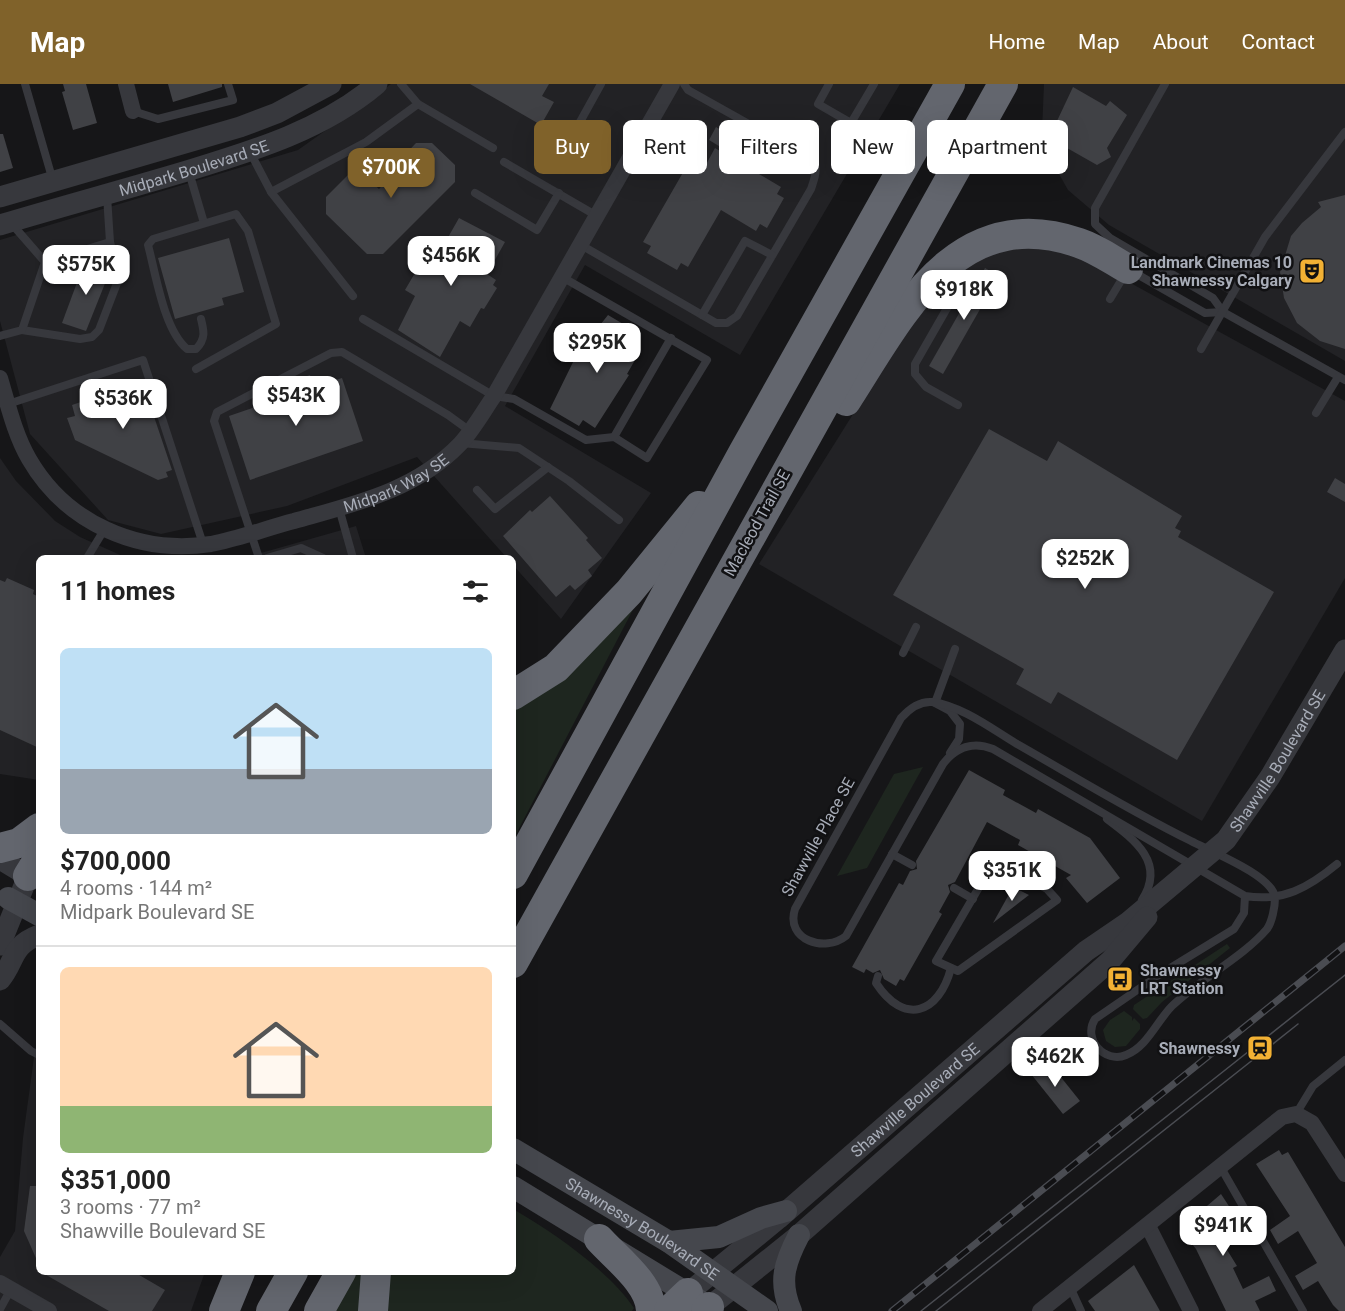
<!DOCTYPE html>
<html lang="en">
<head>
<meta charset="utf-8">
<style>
	body { margin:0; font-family:Roboto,sans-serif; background:#f6f6f6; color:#222; height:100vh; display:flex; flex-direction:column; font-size:22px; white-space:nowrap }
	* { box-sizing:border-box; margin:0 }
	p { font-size:20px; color:#767676 }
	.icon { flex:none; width:33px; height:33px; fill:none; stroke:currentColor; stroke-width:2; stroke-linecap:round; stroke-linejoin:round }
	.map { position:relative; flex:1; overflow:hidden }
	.sheet { position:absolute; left:36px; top:471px; width:480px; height:720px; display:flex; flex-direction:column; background:#fff; border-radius:9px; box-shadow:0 6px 24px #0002 }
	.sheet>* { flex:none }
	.guide { position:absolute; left:534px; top:36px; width:570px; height:54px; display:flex; gap:12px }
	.price { position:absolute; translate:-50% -51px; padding:0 14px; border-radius:12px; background:#fff; color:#222; font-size:20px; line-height:39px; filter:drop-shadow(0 2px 3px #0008) }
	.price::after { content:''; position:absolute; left:50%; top:36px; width:18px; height:14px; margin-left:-9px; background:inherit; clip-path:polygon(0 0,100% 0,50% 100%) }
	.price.current { background:#80622a; color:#fff }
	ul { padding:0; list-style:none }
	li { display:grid; align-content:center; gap:12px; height:318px; padding:0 24px }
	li+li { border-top:2px solid #e0e0e0 }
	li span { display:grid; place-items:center; height:186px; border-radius:9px; color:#555 }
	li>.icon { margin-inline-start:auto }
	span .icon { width:108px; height:108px; fill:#fffc; stroke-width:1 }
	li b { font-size:26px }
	h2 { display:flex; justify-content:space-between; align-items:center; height:72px; padding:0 24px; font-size:26px }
	.pill { padding:0 21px; border-radius:9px; background:#fff; box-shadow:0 6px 24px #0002; font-size:21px; line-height:54px }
	.pill.current { background:#80622a; color:#fff }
	header { display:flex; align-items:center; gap:36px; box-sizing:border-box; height:84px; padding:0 30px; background:#80622a; color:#fff }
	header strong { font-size:28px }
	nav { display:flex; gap:33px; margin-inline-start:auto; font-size:21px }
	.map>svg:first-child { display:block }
	.built { fill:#222225 }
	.green { fill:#1e261f }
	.building { fill:#404145 }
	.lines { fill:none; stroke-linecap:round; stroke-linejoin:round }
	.service { stroke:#37383d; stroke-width:8 }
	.minor { stroke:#37383d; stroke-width:16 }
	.tertiary { stroke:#37383d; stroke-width:21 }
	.secondary { stroke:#45474d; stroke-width:22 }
	.motorway { stroke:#63666e; stroke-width:30 }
	.tram { stroke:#4a4c52; stroke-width:1.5 }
	.rail-casing { stroke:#4a4c52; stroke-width:7 }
	.rail { stroke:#111113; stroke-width:4.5; stroke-dasharray:14; stroke-linecap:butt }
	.labels { text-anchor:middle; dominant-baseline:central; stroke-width:5; stroke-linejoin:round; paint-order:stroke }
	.street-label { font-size:16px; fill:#a8adb8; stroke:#111113 }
	.poi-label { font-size:16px; font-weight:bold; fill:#a8adb8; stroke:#111113; text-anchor:end }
</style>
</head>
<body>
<header>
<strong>Map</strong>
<nav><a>Home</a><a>Map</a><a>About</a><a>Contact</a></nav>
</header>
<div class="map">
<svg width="1345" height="1227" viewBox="0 0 1345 1227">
	<rect width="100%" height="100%" fill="#161618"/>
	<g class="built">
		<polygon points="391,0 900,0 740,271 585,181 505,322 651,409 561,535 513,481 513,474 507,474 417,373 287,422 161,450 108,436 30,350 0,237 0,156 298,66"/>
		<polygon points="1044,0 1345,0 1345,277 1109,141 1068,106 1050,74 1042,47"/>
		<polygon points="1020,160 1076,169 1345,317 1345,494 1202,737 759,480 924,217 971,175"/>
		<polygon points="0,374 16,397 55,437 80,453 127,474 39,474 39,696 0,690"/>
		<polygon points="356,442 366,474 243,474"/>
		<polygon points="39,957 39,1188 205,1188 191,1227 0,1227 0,1173 15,1147 23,1054 35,966"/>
	</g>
	<g class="green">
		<polygon points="638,516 513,756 513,619"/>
		<polygon points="923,683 867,784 837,792 894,690"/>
		<polygon points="1227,860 1230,864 1162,918 1147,934 1143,935 1133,925 1134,921"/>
		<polygon points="1124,927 1132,933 1132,937 1134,934 1140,940 1140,945 1126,962 1115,963 1106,957 1103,946 1110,936"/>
		<path d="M513 1125C553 1148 608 1186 634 1224L632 1227H385L389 1188H513Z"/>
		<polygon points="355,1188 371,1188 368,1227 334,1227"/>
	</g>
	<g class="building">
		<polygon points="63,0 86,0 97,39 73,46 62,8 65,7"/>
		<polygon points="168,0 222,0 222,3 173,18"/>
		<polygon points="470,0 549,0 542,12 554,18 541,41"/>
		<polygon points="1073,3 1106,22 1110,17 1127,31 1107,64 1111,73 1097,81 1067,64 1064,68 1049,54"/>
		<polygon points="716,43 734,54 727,67 709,56"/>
		<polygon points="0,50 3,50 13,84 0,88"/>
		<polygon points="416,59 432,59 455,81 455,98 383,170 367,170 326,130 326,113 348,91 363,90 379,105 398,84 395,81"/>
		<polygon points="715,64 781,103 777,110 784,114 767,144 760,140 756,147 721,126 688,183 681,179 677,186 647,169 651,162 643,158 685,85 692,89 696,82 703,86"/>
		<polygon points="1345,111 1345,265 1320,257 1297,239 1284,214 1280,188 1291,152 1302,139 1321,123 1318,118"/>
		<polygon points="459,134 505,158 487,190 496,196 493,201 497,204 484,225 481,224 470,243 460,237 440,273 398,246 415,212 405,206 429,165 438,171"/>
		<polygon points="229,154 244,208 222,214 224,221 175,235 158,174"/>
		<polygon points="85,177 110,187 86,247 62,239"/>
		<polygon points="985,184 999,192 943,290 929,282"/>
		<polygon points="608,231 635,247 626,261 639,269 627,290 629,291 595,344 583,336 579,342 550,325 577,270"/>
		<polygon points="310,291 314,303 342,294 363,357 250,396 229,332 296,309 292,297"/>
		<polygon points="142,297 172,386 166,388 168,393 158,396 75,356 67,334 75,332 72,321"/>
		<polygon points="989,345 1047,377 1058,357 1182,432 1175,444 1181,447 1178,453 1274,508 1177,676 1058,608 1051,620 1016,600 1024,585 893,511"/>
		<polygon points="1335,394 1345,400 1345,418 1327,408"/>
		<polygon points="550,412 588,454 586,456 602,474 588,486 592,492 575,506 570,501 556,513 503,452 530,426 532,428"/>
		<polygon points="7,494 34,506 33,510 39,513 39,664 0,646 0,496 5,498"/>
		<polygon points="969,686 1005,706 1003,711 1036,729 1038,725 1090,754 1120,794 1087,819 1066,794 1071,791 1018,761 1020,756 987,738 955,798 948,801 950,808 939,828 942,830 904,897 900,895 896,902 884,895 880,886 873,889 866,885 864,889 852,883 899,799 903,801 910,787 917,785 916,777"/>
		<polygon points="1013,803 1029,811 993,839"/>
		<polygon points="1048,977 1080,1017 1063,1030 1031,990"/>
		<polygon points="1279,1066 1282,1071 1288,1068 1345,1163 1345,1227 1339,1227 1333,1221 1318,1197 1303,1206 1295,1192 1317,1179 1298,1147 1278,1160 1270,1146 1290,1132 1256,1080"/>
		<polygon points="30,1102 39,1102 39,1181 24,1147"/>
		<polygon points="1221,1110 1242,1142 1221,1156 1237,1182 1233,1184 1243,1205 1269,1192 1276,1207 1255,1217 1260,1227 1226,1227 1196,1165 1180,1145"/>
		<polygon points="1134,1181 1160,1227 1095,1227 1088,1217"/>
		<polygon points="41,1188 134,1188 165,1206 152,1227 109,1227"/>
	</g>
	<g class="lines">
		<g class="service">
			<polyline points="25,0 53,97"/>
			<polyline points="829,0 818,20 851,39 874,0"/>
			<polyline points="1165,0 1095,124 1095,140 1110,154 1213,214 1223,228 1345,296"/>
			<polyline points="418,20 493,64"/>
			<polyline points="133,27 158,35 233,16 228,0"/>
			<polyline points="565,65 601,0"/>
			<polyline points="250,68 271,108 366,58 418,20 401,0"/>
			<polyline points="504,78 597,132"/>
			<polyline points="189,88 204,139"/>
			<polyline points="271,108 353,212"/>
			<polyline points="475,109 537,146 559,109"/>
			<path d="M581 161 716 239H727L737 232 811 105C816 90 820 82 806 72L688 6 684 0"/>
			<polyline points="45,178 110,158"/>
			<polyline points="958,205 915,280 915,290 926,303 958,321"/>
			<polyline points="1110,215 1128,185 1205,229 1223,228"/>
			<polyline points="702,231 745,157 772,171"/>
			<polyline points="363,235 494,312 514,315 586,356 614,353 647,374 707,276 562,193"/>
			<polyline points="22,246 80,255 92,253 99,246 119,194 110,158 107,112"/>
			<polyline points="0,252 22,246 45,178 11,139"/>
			<polyline points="1201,265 1265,153 1345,48"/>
			<path d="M196 285 276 240 248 147 236 130 153 155 148 161C156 191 164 246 187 265H196C206 255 204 247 201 235"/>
			<polyline points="8,320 143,276 203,460"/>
			<polyline points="1316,329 1338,293"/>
			<polyline points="614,353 671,254"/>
			<polyline points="461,359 519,364 569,397 619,436"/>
			<polyline points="477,406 495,425 548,383"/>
			<polyline points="339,424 353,474"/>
			<polyline points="87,474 104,446"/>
			<polyline points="259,474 214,337 217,328 331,269 342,268 448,331 470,347"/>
			<polyline points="267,474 301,464 323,474"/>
			<polyline points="903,569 916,543"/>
			<polyline points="950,669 959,655 960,640 950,627 935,619 955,565"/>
			<path d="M1107 735C1135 756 1166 779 1142 816"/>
			<polyline points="892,770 912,781"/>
			<polygon points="995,776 1047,805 1057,816 958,887 936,877"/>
			<polyline points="954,804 973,815"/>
			<path d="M1245 812 1244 829 1234 845 1159 891 1095 935C1082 955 1105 980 1126 971 1147 963 1157 937 1172 922 1200 895 1243 873 1267 845 1272 838 1275 823 1275 814 1274 792 1210 767 1191 757 1132 728 1075 693 1017 660 992 645 962 622 932 618 919 617 909 625 901 634L795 825C785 856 825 869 846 852L943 680C956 663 973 657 993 665L1245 812C1283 818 1308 804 1337 780"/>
			<path d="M878 892 876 899C904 942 939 930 951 884"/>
			<polyline points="0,940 31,967 39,971"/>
			<polyline points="1296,1030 1313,1002 1345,976"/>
			<polyline points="1220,1082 1303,1227"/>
			<polyline points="1070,1203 1081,1227"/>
			<polyline points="0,1225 11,1205"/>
		</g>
		<g class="minor">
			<polyline points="126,0 133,27"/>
			<path id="s1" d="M0 294C8 321 15 351 29 375 66 439 138 471 211 460 238 455 267 444 294 437 354 420 415 407 460 360 473 346 483 328 494 312L672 0"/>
			<polyline points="1148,1142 1191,1227"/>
			<polyline points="0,1199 49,1227"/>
			<polyline points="1040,1227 1282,1033 1296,1030 1312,1039 1345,1090"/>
		</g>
		<g class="tertiary">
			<polyline points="0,113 240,43 277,29 331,0"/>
			<path id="s2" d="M0 141C63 122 127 105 190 86 256 66 324 45 377 0"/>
			<polyline points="0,775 28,792"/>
			<polyline points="0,861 28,792"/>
			<path d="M0 896C16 877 10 862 39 851"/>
			<path id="s3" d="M688 1209 778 1135 1086 867 1127 839 1226 756 1270 693 1345 566"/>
			<polyline points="709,1223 799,1151 1110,877 1147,833"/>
		</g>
		<g class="secondary">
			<polyline points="8,814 39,831"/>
			<path id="s4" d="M513 1065 669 1158 767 1227"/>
			<polyline points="513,1103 700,1217"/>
			<polyline points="669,1158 719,1153 761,1134 786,1127"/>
			<path d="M791 1227C778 1197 785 1178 799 1151"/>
		</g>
		<g class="motorway">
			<path d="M846 317C901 232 956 116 1079 159 1097 165 1112 176 1128 185"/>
			<polyline points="513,611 556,584 629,508 699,422"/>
			<polyline points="0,764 19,759 39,744"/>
			<polyline points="513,790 743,369 950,0"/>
			<polyline points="28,792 39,774"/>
			<polyline points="513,879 1003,0"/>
			<path d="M599 1155C616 1174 651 1200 651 1227"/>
			<polyline points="224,1227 240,1188"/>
			<polyline points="271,1227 293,1188"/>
			<polyline points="319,1227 341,1188"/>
			<polyline points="373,1227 376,1188"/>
			<polyline points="669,1227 688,1209"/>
			<polyline points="706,1227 709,1223"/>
		</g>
		<g class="tram">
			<polyline points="921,1227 1345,891"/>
			<polyline points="936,1227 1298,940"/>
		</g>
		<defs>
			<polyline id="rail" points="892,1227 1345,862"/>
		</defs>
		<use href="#rail" class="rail-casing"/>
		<use href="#rail" class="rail"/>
	</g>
	<defs>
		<symbol id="theatre-square" viewBox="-11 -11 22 22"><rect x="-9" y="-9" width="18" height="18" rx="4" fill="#f2b134" stroke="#111113"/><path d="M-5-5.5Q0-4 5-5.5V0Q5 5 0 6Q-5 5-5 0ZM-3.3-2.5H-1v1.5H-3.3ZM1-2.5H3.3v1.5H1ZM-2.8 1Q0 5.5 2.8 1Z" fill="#111"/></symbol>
		<symbol id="bus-square" viewBox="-11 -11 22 22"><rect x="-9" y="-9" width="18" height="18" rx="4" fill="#f2b134" stroke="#111113"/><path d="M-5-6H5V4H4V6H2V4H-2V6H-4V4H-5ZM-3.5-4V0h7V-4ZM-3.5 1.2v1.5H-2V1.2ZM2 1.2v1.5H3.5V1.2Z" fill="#111"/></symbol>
		<symbol id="station-square" viewBox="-11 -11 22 22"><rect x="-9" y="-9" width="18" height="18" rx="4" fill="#f2b134" stroke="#111113"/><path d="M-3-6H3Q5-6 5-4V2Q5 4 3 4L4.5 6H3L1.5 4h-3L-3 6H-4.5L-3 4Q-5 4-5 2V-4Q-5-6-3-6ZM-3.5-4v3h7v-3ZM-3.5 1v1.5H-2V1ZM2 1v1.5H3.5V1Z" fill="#111"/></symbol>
	</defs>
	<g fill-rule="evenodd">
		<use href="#theatre-square" x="1297" y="172" width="30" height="30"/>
		<use href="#bus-square" x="1105" y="880" width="30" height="30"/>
		<use href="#station-square" x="1245" y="949" width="30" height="30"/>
	</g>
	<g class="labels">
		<g class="street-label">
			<text stroke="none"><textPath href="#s2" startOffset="202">Midpark Boulevard SE</textPath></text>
			<text stroke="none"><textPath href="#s1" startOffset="495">Midpark Way SE</textPath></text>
			<text transform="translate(757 439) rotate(-61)">Macleod Trail SE</text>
			<text stroke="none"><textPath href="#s3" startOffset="798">Shawville Boulevard SE</textPath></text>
			<text transform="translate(818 753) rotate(-61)">Shawville Place SE</text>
			<text stroke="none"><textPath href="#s3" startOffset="298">Shawville Boulevard SE</textPath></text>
			<text stroke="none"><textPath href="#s4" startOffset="152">Shawnessy Boulevard SE</textPath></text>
		</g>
		<g class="poi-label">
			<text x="1292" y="178">Landmark Cinemas 10<tspan x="1292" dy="18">Shawnessy Calgary</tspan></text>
			<text x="1140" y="886" text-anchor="start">Shawnessy<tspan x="1140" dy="18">LRT Station</tspan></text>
			<text x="1240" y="964">Shawnessy</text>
		</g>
	</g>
</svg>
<b class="price current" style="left:391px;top:115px">$700K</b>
<b class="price" style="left:451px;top:203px">$456K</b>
<b class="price" style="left:86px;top:212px">$575K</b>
<b class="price" style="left:964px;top:237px">$918K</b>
<b class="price" style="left:597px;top:290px">$295K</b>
<b class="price" style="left:296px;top:343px">$543K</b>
<b class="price" style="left:123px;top:346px">$536K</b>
<b class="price" style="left:1085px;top:506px">$252K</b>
<b class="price" style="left:1012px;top:818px">$351K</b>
<b class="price" style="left:1055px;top:1004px">$462K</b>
<b class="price" style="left:1223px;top:1173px">$941K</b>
<div class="guide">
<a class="pill current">Buy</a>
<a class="pill">Rent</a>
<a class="pill">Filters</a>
<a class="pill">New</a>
<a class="pill">Apartment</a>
</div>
<section class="sheet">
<h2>11 homes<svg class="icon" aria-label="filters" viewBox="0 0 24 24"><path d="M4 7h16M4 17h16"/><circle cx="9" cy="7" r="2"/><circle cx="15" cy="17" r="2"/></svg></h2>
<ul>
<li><span style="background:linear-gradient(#bfe0f5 65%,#9aa5b1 0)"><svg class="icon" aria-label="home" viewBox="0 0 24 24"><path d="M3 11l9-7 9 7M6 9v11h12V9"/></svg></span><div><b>$700,000</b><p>4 rooms · 144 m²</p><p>Midpark Boulevard SE</p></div></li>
<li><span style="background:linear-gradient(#ffd9b3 75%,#8fb573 0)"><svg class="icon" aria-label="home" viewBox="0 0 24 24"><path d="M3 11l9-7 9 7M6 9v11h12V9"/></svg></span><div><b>$351,000</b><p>3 rooms · 77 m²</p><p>Shawville Boulevard SE</p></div></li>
</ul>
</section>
</div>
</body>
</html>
